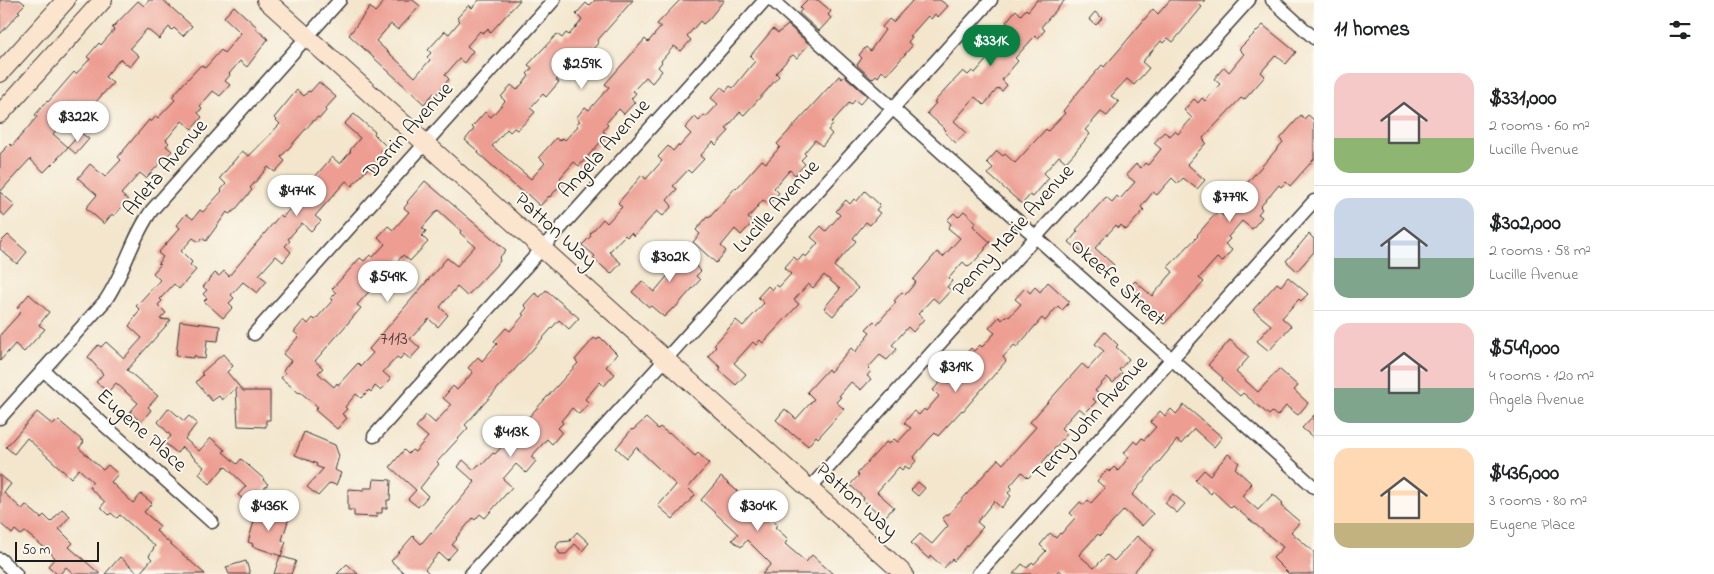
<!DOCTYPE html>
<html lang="en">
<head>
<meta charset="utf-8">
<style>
	body { margin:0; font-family:"Indie Flower",sans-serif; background:#f6f6f6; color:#202124; height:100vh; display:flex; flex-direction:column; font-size:19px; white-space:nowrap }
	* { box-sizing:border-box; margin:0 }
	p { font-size:16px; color:#757577 }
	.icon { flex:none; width:28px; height:28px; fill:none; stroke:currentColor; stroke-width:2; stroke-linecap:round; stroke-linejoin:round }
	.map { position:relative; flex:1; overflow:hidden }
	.details { display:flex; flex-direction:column; background:#fff; width:400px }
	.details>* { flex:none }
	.scale { position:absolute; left:15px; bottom:12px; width:84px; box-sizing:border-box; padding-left:5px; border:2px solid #1c1c1c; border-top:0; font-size:14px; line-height:18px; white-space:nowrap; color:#1c1c1c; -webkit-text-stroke:4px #fbf7ec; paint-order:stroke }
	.price { position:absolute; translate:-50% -42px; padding:0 11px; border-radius:18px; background:#fff; color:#222; font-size:16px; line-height:32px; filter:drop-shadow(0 1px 2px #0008) }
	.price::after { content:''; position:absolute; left:50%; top:30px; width:15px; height:11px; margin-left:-8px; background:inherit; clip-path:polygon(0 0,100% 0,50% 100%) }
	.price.current { background:#0b8043; color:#fff }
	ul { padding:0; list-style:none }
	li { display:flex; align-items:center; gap:15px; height:125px; padding:0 20px }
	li+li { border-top:1px solid #e0e0e0 }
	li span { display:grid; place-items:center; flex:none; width:140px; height:100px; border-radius:15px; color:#555 }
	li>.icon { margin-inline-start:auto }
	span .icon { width:60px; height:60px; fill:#fffc; stroke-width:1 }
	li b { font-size:21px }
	h2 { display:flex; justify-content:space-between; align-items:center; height:60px; padding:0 20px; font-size:21px }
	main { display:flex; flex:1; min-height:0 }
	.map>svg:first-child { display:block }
	.building { fill:#ed9d92; fill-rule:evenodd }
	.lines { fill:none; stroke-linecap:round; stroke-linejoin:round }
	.street-casing { stroke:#3c3a37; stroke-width:15 }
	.secondary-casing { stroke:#3c3a37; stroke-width:20 }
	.street { stroke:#fff; stroke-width:12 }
	.secondary { stroke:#fce5cf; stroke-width:18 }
	.labels { text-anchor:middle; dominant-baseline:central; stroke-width:4; stroke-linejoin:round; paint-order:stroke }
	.number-label { font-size:19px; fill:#503c3a }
	.street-label { font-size:21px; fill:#1c1c1c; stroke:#fbf7ec }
</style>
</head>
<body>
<main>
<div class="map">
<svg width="1314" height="574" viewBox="0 0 1314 574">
	<rect width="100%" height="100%" fill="#fbf7ec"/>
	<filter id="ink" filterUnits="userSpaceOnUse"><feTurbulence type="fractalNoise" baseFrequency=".02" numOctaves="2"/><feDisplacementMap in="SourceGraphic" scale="10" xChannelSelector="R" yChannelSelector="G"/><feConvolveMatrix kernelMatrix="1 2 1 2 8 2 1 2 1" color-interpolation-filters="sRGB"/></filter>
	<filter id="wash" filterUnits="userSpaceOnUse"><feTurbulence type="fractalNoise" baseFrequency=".0096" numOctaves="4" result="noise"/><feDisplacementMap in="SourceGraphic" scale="20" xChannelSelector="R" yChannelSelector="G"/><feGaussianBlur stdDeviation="1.12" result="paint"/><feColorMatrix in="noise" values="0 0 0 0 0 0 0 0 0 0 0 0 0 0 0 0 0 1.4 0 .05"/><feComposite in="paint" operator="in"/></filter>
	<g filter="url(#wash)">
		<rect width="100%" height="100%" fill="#f3e6cd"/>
		<g id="blocks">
			<g class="building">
				<polygon points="0,0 20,0 25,4 18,11 20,12 0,34"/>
				<polygon points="149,0 163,0 192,26 183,36 174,28 172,30 169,27 159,39 147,29 130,48 139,56 130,67 120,59 105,77 113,83 102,95 76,124 67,117 53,134 68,147 57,159 44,172 30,159 0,192 15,205 5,216 0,212 0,154 10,144 12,146 37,117 35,115 47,101 48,102 74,72 76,74 90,59 87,57 99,43 101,45 114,30 112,28 138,1 144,6"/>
				<polygon points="386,0 413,0 420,6 398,30 391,24 376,41 415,77 430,60 427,57 431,53 428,50 445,31 449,34 460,21 457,18 469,5 472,8 479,0 520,0 490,33 488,29 482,33 480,31 467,46 473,51 464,63 459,59 445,75 449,79 436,95 434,93 424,104 349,35 370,7 375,12"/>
				<polygon points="595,0 633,0 597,41 598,43 580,65 574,60 573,62 570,60 558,74 560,76 556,80 559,82 546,97 543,94 530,108 535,112 527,121 517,130 514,128 510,132 507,129 492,146 531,179 545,163 539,157 556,138 560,141 563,138 565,140 578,126 576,124 580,121 576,118 585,107 589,110 609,87 605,84 645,39 648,42 661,27 657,24 680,0 724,0 709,19 703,24 700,21 687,36 691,40 681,51 674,46 661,61 662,62 658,67 662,71 652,83 646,77 633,91 636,93 631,99 635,102 624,114 619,109 606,123 608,125 603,131 607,135 579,166 574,162 560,178 564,181 550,197 549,196 540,206 525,192 524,194 478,153 479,152 465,140 474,129 472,127 485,112 491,117 505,101 501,97 511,85 517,90 529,76 527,74 532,68 528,65 539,53 557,34 562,38 566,33 569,35 582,20 576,14 586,3 589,6"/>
				<polygon points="807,0 818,0 831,11 828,15 831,18 819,31 799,13 802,9 800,7"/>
				<polygon points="913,0 940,0 948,6 938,17 935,14 931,19 928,16 910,36 912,37 908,42 912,46 887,75 882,71 878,77 876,75 872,79 857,65 862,58 859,55 866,47 870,51 885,30 882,27 889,19 893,22"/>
				<polygon points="1037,0 1065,0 1041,27 1045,30 1038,38 1035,36 1015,58 1018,61 1002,80 1007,85 1002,91 998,88 984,105 975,97 954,121 966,132 956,143 944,132 946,130 927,113 936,103 934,102 963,71 968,75 972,71 975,73 988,58 980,51 989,41 994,45 998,40 1001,42 1013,29 1006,22 1016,10 1021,15 1026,9 1028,11"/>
				<polygon points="1170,0 1205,0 1200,5 1202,7 1173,42 1168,38 1163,43 1161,41 1142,62 1149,68 1134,85 1127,79 1111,96 1119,102 1107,116 1101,112 1085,130 1090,134 1076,151 1066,162 1059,156 1044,173 1049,178 1033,197 1030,195 1022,204 988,174 993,168 987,162 997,151 1003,156 1005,154 1015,163 1046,129 1048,131 1065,113 1063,111 1079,91 1102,65 1104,67 1119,50 1153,9 1158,14"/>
				<polygon points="234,6 257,27 256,29 268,39 247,67 240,61 229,74 230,75 225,81 230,85 220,96 213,91 200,106 202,108 198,113 202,117 192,129 182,121 166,140 169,143 166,146 172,151 146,178 140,173 121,194 128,200 114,216 112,214 104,224 86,208 97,195 78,178 90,164 105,177 121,160 118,157 149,120 151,122 156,116 158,118 175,100 172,97 184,83 201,65 205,68 221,50 224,53 241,33 224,17"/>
				<polygon points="1095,12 1102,18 1096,25 1089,19"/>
				<polygon points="788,25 809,44 797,58 793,55 789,58 776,73 779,76 767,90 744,115 740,112 726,129 729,131 716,145 713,142 700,156 704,159 691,173 688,170 673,186 677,189 667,200 672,206 663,216 657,211 634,236 631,233 627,237 625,235 609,252 621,263 611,274 593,258 595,256 582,245 591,236 590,234 603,219 607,223 622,207 618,203 642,175 646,179 662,161 658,157 668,146 673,151 678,145 679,147 691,134 685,128 695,117 699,121 704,115 706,117 718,104 711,98 721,87 726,91 730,86 733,88 742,77 755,61 750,56 773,29 778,33"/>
				<polygon points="1263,25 1296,52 1286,64 1276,55 1261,72 1265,76 1261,81 1244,100 1241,98 1203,138 1206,143 1187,164 1205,180 1197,189 1183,178 1178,184 1172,178 1157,195 1153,192 1141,207 1144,210 1126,230 1121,225 1119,228 1116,225 1095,248 1114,265 1106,274 1102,270 1100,272 1082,256 1084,254 1069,242 1078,231 1076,230 1106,197 1112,202 1117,196 1120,199 1135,182 1126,175 1136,164 1141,168 1145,163 1148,165 1161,149 1154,143 1164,132 1170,136 1175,131 1178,134 1192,118 1184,110 1194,99 1198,103 1202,98 1205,101 1220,84 1214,79 1224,67 1229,72 1244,54 1239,49"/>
				<polygon points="839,76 842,79 845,76 867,96 860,104 855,100 851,105 849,103 831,123 833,125 828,130 832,134 822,146 815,140 804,153 806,155 801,160 805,164 795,175 790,170 774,188 779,193 769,204 763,200 748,218 753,222 741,235 735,229 721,246 726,251 716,263 693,242 700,234 696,230 707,217 709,218 735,188 736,189 762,160 766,163 780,147 777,144"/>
				<polygon points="319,82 336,97 325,109 326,111 320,118 318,117 312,122 281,157 285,161 275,172 268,167 250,188 252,190 234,211 229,214 227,212 206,241 202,238 199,242 193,238 181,251 192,262 190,265 196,270 179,289 174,284 160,299 162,301 158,305 166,313 160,319 171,320 127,370 158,396 148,407 151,410 141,422 130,412 138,403 116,383 108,392 96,382 103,374 88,357 98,345 101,347 106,342 124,358 142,338 129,326 140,310 136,306 160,280 153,273 160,265 158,263 163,257 158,253 180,228 177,225 186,214 193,219 200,210 203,212 222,191 221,190 226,184 220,178 242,151 249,156 280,124 274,118 297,90 304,96 308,91 310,92"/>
				<polygon points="354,114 375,132 374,134 386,146 381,151 385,155 373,168 370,166 352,186 346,181 337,191 315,216 321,221 311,231 302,223 288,239 290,241 285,246 291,252 283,262 276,256 259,275 267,281 257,293 243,282 231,295 234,298 229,303 233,307 223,318 204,301 207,298 203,294 207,290 203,287 215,273 219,276 224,271 229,276 280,215 283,217 302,195 294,188 299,182 313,179 332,157 340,164 351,151 350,150 360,138 344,124"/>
				<polygon points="1301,115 1304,119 1308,115 1314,120 1314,159 1290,186 1286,182 1281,187 1279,185 1260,207 1262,209 1258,214 1262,217 1252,229 1242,221 1228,237 1230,239 1225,244 1232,250 1222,262 1217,258 1199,278 1204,282 1164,324 1125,292 1135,281 1152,296 1173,272 1168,267 1198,236 1197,235 1218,211 1223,216 1237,201 1234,198 1283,142 1280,139"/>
				<polygon points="81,133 89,139 76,154 68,147"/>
				<path d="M425 181 506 250 499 258 500 261 467 296 457 287 440 307 448 315 438 327 429 319 410 339 420 348 410 359 404 354 400 359 397 357 383 372 391 379 380 390 375 386 371 392 369 390 361 398 356 394 345 407 347 409 342 414 347 418 337 429 315 410 318 407 300 392 299 393 281 378 285 373 283 371 285 368 291 361 283 354 299 336 294 332 304 320 308 324 313 318 315 320 333 300 331 298 336 293 332 289 360 258 364 261 370 255 373 257 385 244 378 237 388 226 393 230 409 212 404 208 408 203 407 202ZM438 210 461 231 460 233 475 246 457 266 447 258 369 349 373 353 361 366 358 363 338 385 337 383 334 387 318 373 323 368 315 361 361 308 357 305 375 285 380 281 383 284 395 271 392 268 403 255 410 261 428 242 422 236 426 231 422 228Z"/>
				<polygon points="865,191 880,205 876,210 880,213 870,225 866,222 853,238 856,241 834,266 858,288 833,316 824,308 840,289 824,275 813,288 808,284 794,300 799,304 763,343 760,340 756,345 753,342 734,363 746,374 736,385 719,370 721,368 708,356 716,347 714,345 736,320 743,326 764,303 758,297 768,286 772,290 776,285 779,287 791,274 784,268 794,257 798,261 803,255 806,257 818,243 811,237 821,226 826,231 840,215 836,211 846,200 850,204 854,199 857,201"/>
				<polygon points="964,211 976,222 973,226 976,229 990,242 985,248 985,250 971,265 968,267 963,262 949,278 952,281 947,287 951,290 939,303 933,298 918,314 924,319 913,332 908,327 892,345 897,349 887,360 880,355 868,368 871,371 867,376 871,379 861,390 851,382 839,396 841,397 836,402 844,409 818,438 816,436 808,446 794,434 793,435 776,420 785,409 796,419 814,399 807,392 828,369 830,372 851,348 855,352 867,338 866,337 870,332 866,329 874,321 877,324 896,302 894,301 902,292 905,295 916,282 913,280 937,252 943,257 960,238 948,228 951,224 947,220 954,213 958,217"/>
				<polygon points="1309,234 1314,239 1314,252 1297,271 1286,261"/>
				<polygon points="8,235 27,252 17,264 0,249 0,243"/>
				<polygon points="658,246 672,259 679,251 701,271 696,276 700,280 674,309 673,308 664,317 651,306 649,307 632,292 642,281 654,292 670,273 650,255"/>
				<polygon points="1288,277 1308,294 1301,301 1299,299 1282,318 1291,326 1269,351 1257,341 1271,325 1253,310 1277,283 1281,286"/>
				<polygon points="1048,282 1070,302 1062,310 1058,306 1045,321 1042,318 1017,347 1014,345 1003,357 1006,361 963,411 962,410 938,436 935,433 929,439 913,458 916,461 909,469 905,466 902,470 899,467 877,492 894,507 884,518 863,500 864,498 850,485 859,475 857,474 886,442 889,444 894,439 898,442 911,428 904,423 914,411 919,415 924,409 926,411 939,396 933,390 943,379 948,383 952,379 954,381 968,365 961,359 971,348 974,351 980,345 982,347 995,333 989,328 999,317 1002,320 1007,315 1009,317 1021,304 1015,299 1025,288 1030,293 1035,287 1040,292"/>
				<polygon points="546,290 579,318 569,329 559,320 465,425 468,428 437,462 439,464 420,488 428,496 418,507 408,499 416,490 390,467 404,450 408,454 412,450 415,452 428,437 416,427 426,415 435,423 451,405 443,398 453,386 457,390 473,372 468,368 478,357 482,361 497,344 494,341 506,328 510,331 524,315 522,314 527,308 524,305 535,293 540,297"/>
				<polygon points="29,294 49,312 39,325 45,329 24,352 15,344 0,361 0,335 21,312 17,308"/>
				<polygon points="180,321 220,326 218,341 207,340 205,359 198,358 195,355 193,358 176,356"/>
				<polygon points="1105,332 1118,345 1116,347 1129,359 1119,370 1122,373 1113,383 1107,377 1095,391 1098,393 1093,399 1096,402 1085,413 1079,408 1061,428 1067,434 1034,472 1028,478 1022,472 1010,486 1012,488 1008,493 1011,496 1001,508 994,501 977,522 983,527 954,561 952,559 944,568 931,556 929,559 911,543 920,534 932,544 948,526 943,519 945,515 949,514 998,459 1003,464 1036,427 1030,422 1082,364 1088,369 1104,351 1095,344"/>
				<polygon points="600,337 617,354 606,367 615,374 604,386 600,382 585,399 589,403 579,414 572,408 561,421 563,423 558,428 562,432 552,444 547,439 531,457 536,461 526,473 516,464 503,479 512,487 485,518 480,514 475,520 473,518 456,538 457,539 452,545 457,549 447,560 439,553 425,569 430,574 405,574 391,561 413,536 421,544 431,532 432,533 475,482 458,467 463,460 474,470 478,465 483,464 493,453 495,454 578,363 575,360 594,338 597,340"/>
				<polygon points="1230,340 1249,357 1236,372 1258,392 1279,369 1298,386 1294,390 1308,403 1298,415 1286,406 1277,416 1272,412 1269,415 1243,393 1240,396 1222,380 1223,378 1208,365"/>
				<polygon points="223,354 233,366 227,372 243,391 270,391 270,420 266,420 266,427 238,426 236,388 222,400 219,396 212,401 196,382 203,375 201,373"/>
				<polygon points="1184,405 1222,437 1214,447 1194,429 1181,444 1177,440 1132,495 1153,514 1142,526 1124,510 1100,536 1098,534 1079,555 1094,568 1107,555 1114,561 1137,536 1153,550 1132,574 1064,574 1059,570 1055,574 1013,574 1022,564 1027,568 1032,562 1034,564 1046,551 1040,545 1050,533 1056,538 1060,533 1061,534 1075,518 1070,513 1080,502 1084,505 1088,500 1091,503 1105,488 1097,481 1107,470 1109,472 1114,467 1118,471 1129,457 1124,453 1134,441 1137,444 1142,438 1144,440 1156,427 1150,422 1160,411 1165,416 1171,409 1176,414"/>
				<polygon points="169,408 184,421 189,416 197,423 185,439 199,451 211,438 225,450 223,452 237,464 241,459 264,479 263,480 268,484 250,505 238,495 246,486 225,466 210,484 199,474 204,467 182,447 177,453 165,443 171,436 158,422"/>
				<polygon points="37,412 53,425 58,420 84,442 79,448 103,470 108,465 118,474 111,482 133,503 141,494 152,503 144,512 160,526 156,531 205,574 105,574 120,557 139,574 152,559 149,556 155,546 120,515 117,518 111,513 109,515 101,507 105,502 92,490 89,486 93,482 79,469 71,478 27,438 14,454 6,447"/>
				<polygon points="1314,415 1314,438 1302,428"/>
				<polygon points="646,418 658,429 660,427 669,434 670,433 695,456 698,453 709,463 688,488 695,495 673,519 658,506 676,485 636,447 627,458 616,448 632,429 633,430"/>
				<polygon points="304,432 335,445 339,456 335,470 341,473 336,485 330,483 318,496 307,487 323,469 316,466 317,464 295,455"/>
				<polygon points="1228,454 1239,463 1235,468 1251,483 1250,484 1251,485 1242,496 1258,510 1273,494 1283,503 1281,506 1300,522 1291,532 1314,552 1314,574 1289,574 1273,558 1283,547 1233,506 1231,508 1213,491 1211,494 1195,480 1204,470 1210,475"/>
				<polygon points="0,475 11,484 4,493 22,509 26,505 41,518 44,515 51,522 62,509 70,516 59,529 73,543 69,547 100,574 74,574 66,567 60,574 57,574 48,566 55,558 51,553 25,532 21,535 15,530 12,534 0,523"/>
				<polygon points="721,477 752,504 749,506 763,519 766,514 774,521 777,525 775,527 788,539 785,544 806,562 812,555 833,574 762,574 771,564 747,540 741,547 732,540 738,534 701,500"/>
				<polygon points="374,479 391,480 390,500 387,500 387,508 382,508 382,513 377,513 377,517 354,516 354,510 348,510 348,489 364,490 364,488 373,488"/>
				<polygon points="918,482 925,488 918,496 911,490"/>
				<polygon points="1173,494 1185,504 1177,513 1165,503"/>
				<polygon points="258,508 289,518 282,540 286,542 281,556 252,546 253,544 248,542"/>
				<polygon points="577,532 589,543 582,551 575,544 566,554 560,554 556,547 559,542 571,541 570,540"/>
				<polygon points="280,556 296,561 291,574 274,574"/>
				<polygon points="246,561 250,574 229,574 226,567"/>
				<polygon points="347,564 358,574 337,574"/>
			</g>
		</g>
	</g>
	<g filter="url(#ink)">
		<use href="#blocks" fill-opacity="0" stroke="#3c3a37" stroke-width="1"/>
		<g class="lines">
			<defs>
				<g id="street">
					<polyline points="772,0 1314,487"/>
					<polyline points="1272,0 1314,38"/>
					<polyline points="254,334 554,0"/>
					<polyline points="43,370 212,522"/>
					<path d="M0 418 105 301C125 272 131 239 152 210L340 0"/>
					<polyline points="374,436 765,0"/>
					<polyline points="809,489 1249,0"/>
					<polyline points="0,559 16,574"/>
					<polyline points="471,574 991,0"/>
					<polyline points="978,574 1314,201"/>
				</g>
				<g id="secondary">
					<polyline points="266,0 904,574"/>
					<polyline points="0,73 66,0"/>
					<polyline points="0,114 103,0"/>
				</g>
			</defs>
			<use href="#street" class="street-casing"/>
			<use href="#secondary" class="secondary-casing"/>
			<use href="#street" class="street"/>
			<use href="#secondary" class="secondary"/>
		</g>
	</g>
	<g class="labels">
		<g class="number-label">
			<text x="394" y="339">7113</text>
		</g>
		<g class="street-label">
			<text transform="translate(409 131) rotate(-48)">Darrin Avenue</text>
			<text transform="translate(605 149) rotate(-48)">Angela Avenue</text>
			<text transform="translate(166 168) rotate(-50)">Arleta Avenue</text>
			<text transform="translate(777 207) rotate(-48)">Lucille Avenue</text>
			<text transform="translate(555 231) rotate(42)">Patton Way</text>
			<text transform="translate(1014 231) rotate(-48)">Penny Marie Avenue</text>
			<text transform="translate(1117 283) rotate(42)">Okeefe Street</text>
			<text transform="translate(1091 419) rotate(-48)">Terry John Avenue</text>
			<text transform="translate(141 431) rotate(42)">Eugene Place</text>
			<text transform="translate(856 501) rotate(42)">Patton Way</text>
		</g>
	</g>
</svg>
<div class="scale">50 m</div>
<b class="price current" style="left:991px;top:67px">$331K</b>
<b class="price" style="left:582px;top:90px">$259K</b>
<b class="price" style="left:78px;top:143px">$322K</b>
<b class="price" style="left:297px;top:217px">$474K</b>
<b class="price" style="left:1230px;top:223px">$779K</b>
<b class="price" style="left:670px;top:283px">$302K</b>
<b class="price" style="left:388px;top:303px">$549K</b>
<b class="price" style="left:956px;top:393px">$319K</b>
<b class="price" style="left:511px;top:458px">$413K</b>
<b class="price" style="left:269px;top:532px">$436K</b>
<b class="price" style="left:758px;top:532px">$304K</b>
</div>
<section class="details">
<h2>11 homes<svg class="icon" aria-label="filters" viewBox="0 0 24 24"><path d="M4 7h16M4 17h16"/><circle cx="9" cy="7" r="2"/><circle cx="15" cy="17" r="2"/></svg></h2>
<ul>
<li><span style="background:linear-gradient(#f6c9c9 65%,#8fb573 0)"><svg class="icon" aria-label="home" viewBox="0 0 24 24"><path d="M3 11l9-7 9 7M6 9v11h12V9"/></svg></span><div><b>$331,000</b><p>2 rooms · 60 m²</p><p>Lucille Avenue</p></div></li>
<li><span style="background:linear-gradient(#c9d6e8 60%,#7fa58c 0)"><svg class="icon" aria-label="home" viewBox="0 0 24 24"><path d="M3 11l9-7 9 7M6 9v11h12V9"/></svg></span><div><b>$302,000</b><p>2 rooms · 58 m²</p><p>Lucille Avenue</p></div></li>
<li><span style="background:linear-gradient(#f6c9c9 65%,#7fa58c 0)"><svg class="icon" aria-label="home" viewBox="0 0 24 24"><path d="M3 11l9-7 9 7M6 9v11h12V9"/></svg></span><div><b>$549,000</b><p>4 rooms · 120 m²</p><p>Angela Avenue</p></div></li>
<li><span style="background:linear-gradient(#ffd9b3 75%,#c2b280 0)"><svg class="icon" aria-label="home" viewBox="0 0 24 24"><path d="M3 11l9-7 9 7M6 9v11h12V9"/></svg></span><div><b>$436,000</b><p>3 rooms · 80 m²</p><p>Eugene Place</p></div></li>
</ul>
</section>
</main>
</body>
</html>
